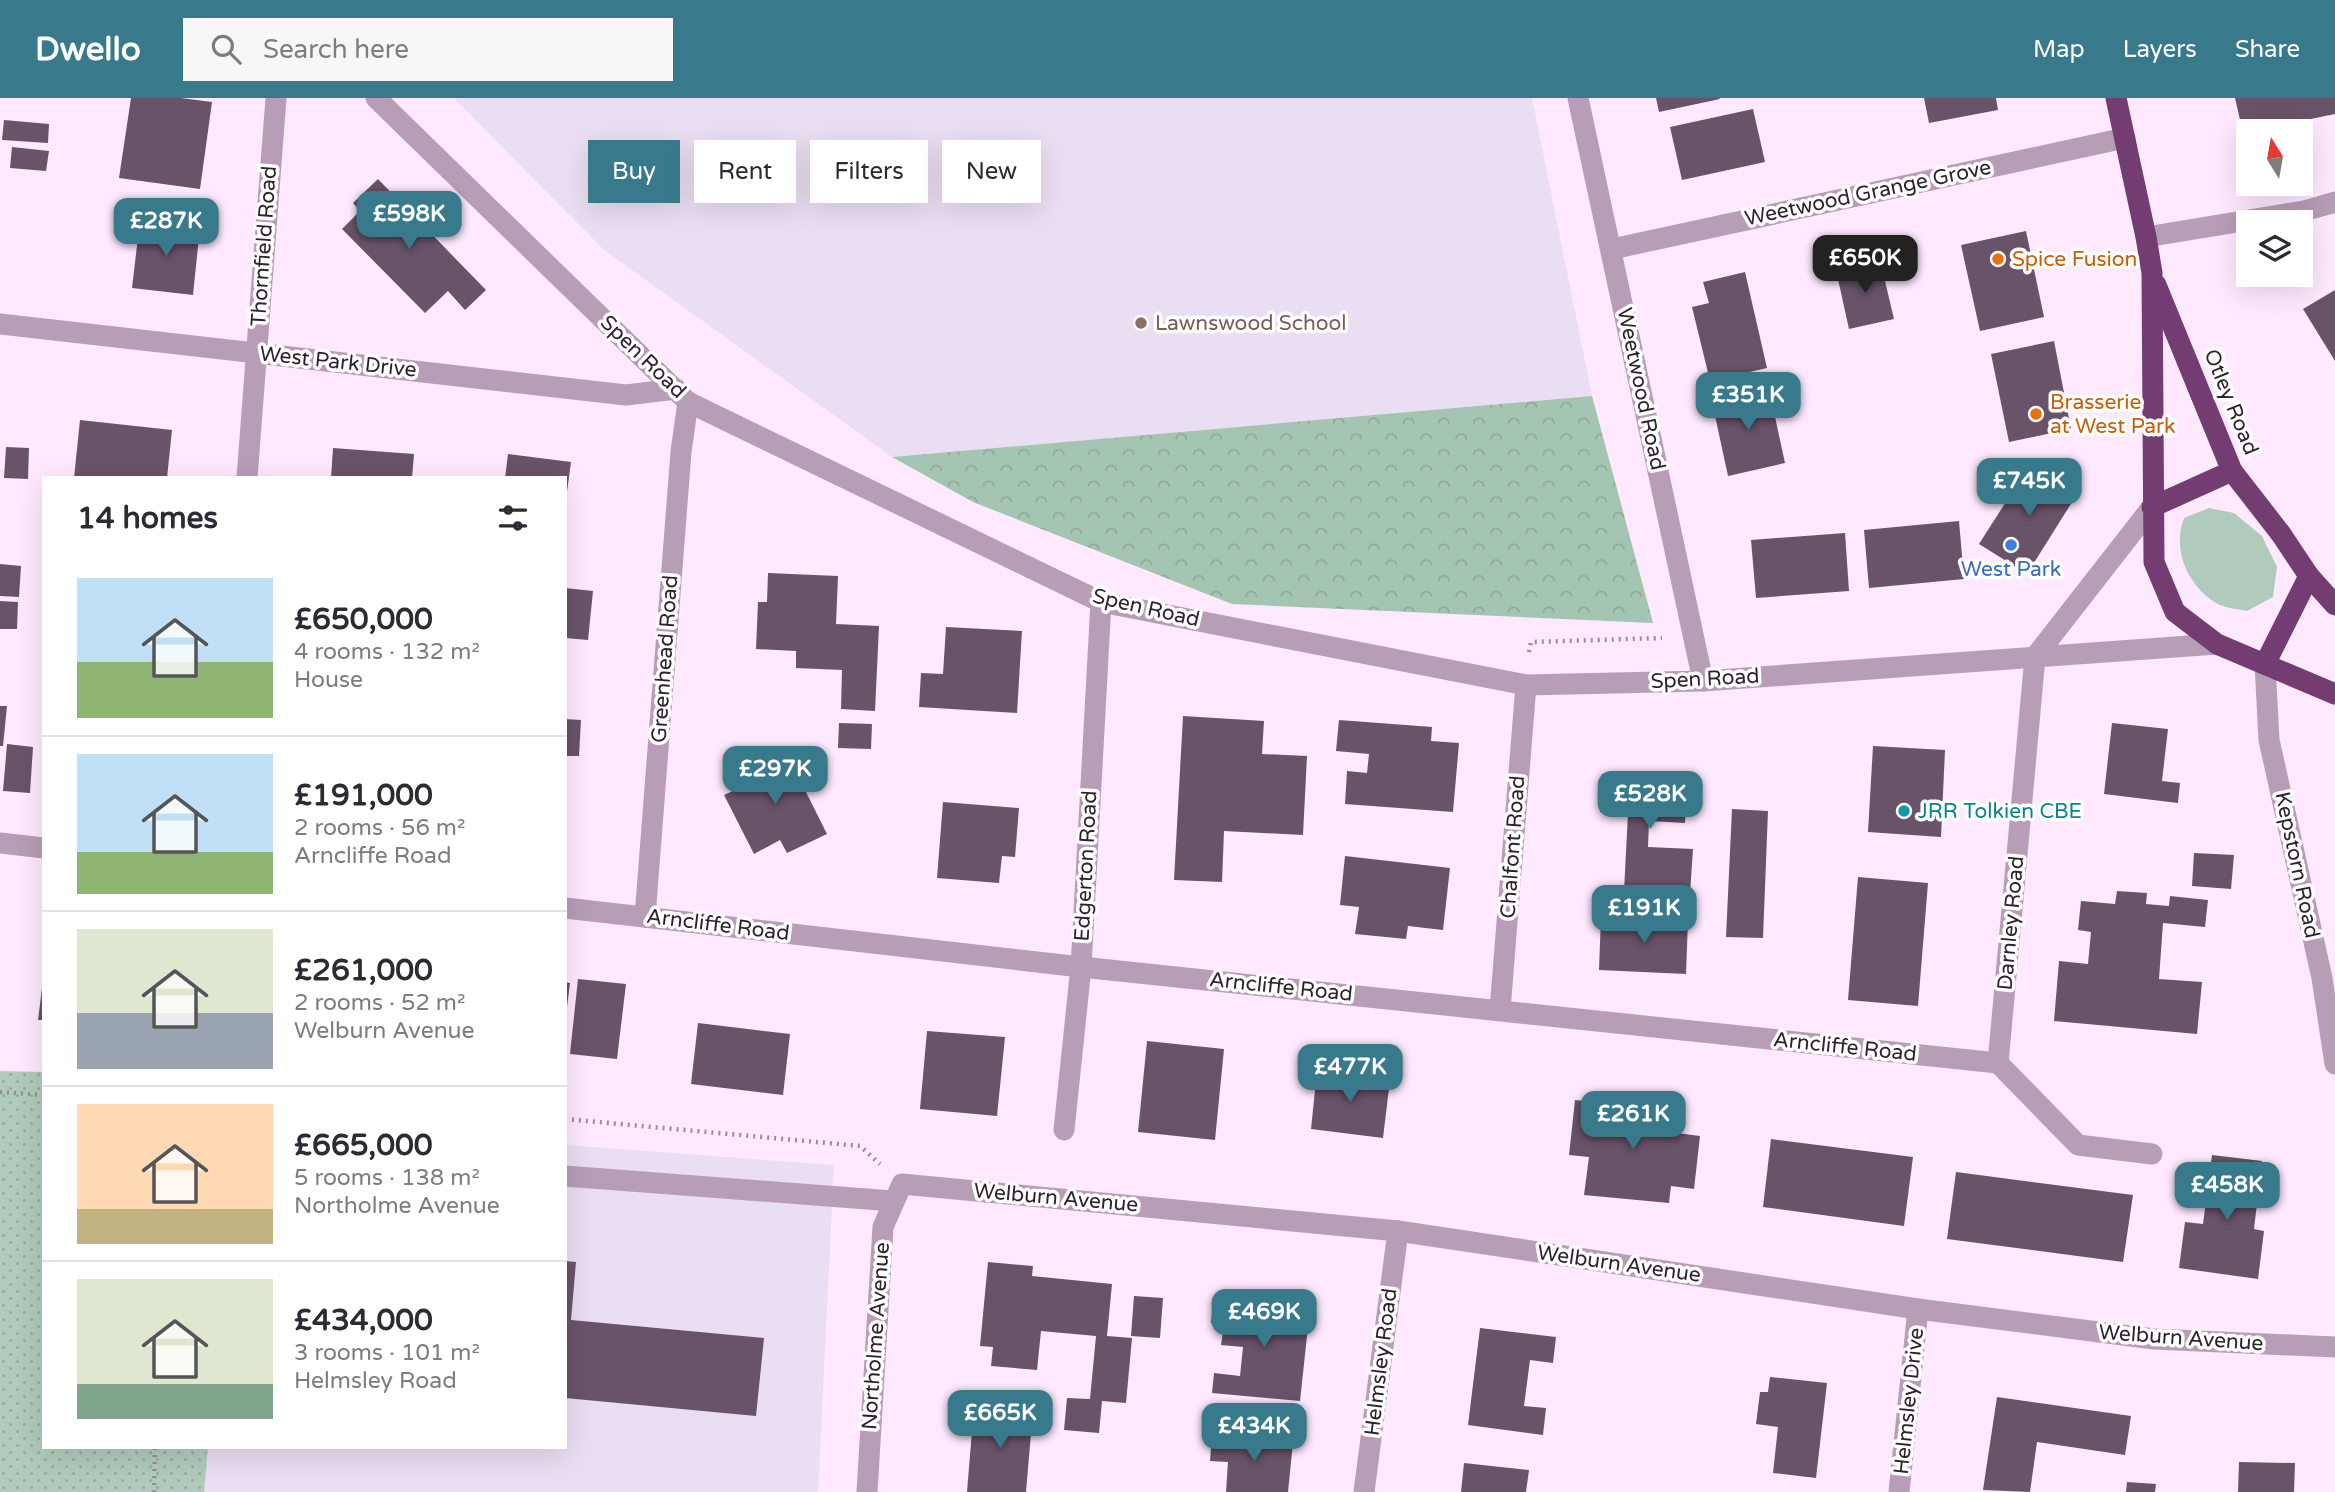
<!DOCTYPE html>
<html lang="en">
<head>
<meta charset="utf-8">
<style>
	body { margin:0; font-family:"Varela Round",sans-serif; background:#f7f7f7; color:#2b2b33; height:100vh; display:flex; flex-direction:column; font-size:26px; white-space:nowrap }
	* { box-sizing:border-box; margin:0 }
	p { font-size:23px; color:#7c7c81 }
	.icon { flex:none; width:38px; height:38px; fill:none; stroke:currentColor; stroke-width:2; stroke-linecap:round; stroke-linejoin:round }
	.map { position:relative; flex:1; overflow:hidden }
	.panel { position:absolute; left:42px; top:378px; width:525px; height:973px; display:flex; flex-direction:column; background:#fff; border-radius:0px; box-shadow:0 7px 28px #0002 }
	.panel>* { flex:none }
	.top-card { position:absolute; left:588px; top:42px; width:665px; height:63px; display:flex; gap:14px }
	.needle { width:46px; rotate:349deg }
	.fabs { position:absolute; left:2236px; top:21px; display:grid; gap:14px }
	.fabs a { display:grid; place-items:center; width:77px; height:77px; border-radius:0px; background:#fff; box-shadow:0 7px 28px #0002; font-size:35px }
	.price { position:absolute; translate:-50% -60px; padding:0 16px; border-radius:14px; background:#387a8b; color:#fff; font-size:23px; line-height:46px; filter:drop-shadow(0 2px 4px #0008) }
	.price::after { content:''; position:absolute; left:50%; top:42px; width:21px; height:16px; margin-left:-10px; background:inherit; clip-path:polygon(0 0,100% 0,50% 100%) }
	.price.active { background:#222; color:#fff }
	ul { padding:0; list-style:none }
	li { display:flex; align-items:center; gap:21px; height:175px; padding:0 35px }
	li+li { border-top:2px solid #e1e1e2 }
	li span { display:grid; place-items:center; flex:none; width:196px; height:140px; border-radius:0px; color:#555 }
	li>.icon { margin-inline-start:auto }
	span .icon { width:84px; height:84px; fill:#fffc; stroke-width:1 }
	li b { font-size:30px }
	h2 { display:flex; justify-content:space-between; align-items:center; height:84px; padding:0 35px; font-size:30px }
	.chip { padding:0 24px; border-radius:0px; background:#fff; box-shadow:0 7px 28px #0002; font-size:24px; line-height:63px }
	.chip.active { background:#387a8b; color:#fff }
	header { display:flex; align-items:center; gap:42px; box-sizing:border-box; height:98px; padding:0 35px; background:#387a8b; color:#fff }
	header strong { font-size:33px }
	nav { display:flex; gap:38px; margin-inline-start:auto; font-size:24px }
	.search { width:490px; height:63px; background:#f7f7f7; display:flex; align-items:center; gap:18px; box-sizing:border-box; padding:0 24px; border-radius:0px; color:#7c7c81; font-size:26px }
	.map>svg:first-child { display:block }
	.education { fill:#eadef2 }
	.grass { fill:#b0cbbb }
	.forest { fill:url(#forest-crowns) }
	.park { fill:url(#park-dots) }
	.building { fill:#695369 }
	.lines { fill:none; stroke-linecap:round; stroke-linejoin:round }
	.path { stroke:#9a8a9a; stroke-width:4.5; stroke-dasharray:2 5; stroke-linecap:butt }
	.minor { stroke:#b89db6; stroke-width:21 }
	.highway { stroke:#733d71; stroke-width:21 }
	.food-dot { fill:#e8710a; stroke:#fefefe; stroke-width:2.5 }
	.education-dot { fill:#8d6e63; stroke:#fefefe; stroke-width:2.5 }
	.shop-dot { fill:#3f7fe0; stroke:#fefefe; stroke-width:2.5 }
	.culture-dot { fill:#0f9aa8; stroke:#fefefe; stroke-width:2.5 }
	.labels { text-anchor:middle; dominant-baseline:central; stroke-width:7; stroke-linejoin:round; paint-order:stroke }
	.street-label { font-size:21px; fill:#2d232d; stroke:#fefefe }
	.food-label { font-size:21px; fill:#c56008; stroke:#fefefe; text-anchor:start }
	.education-label { font-size:21px; fill:#785e54; stroke:#fefefe; text-anchor:start }
	.shop-label { font-size:21px; fill:#366cbe; stroke:#fefefe }
	.culture-label { font-size:21px; fill:#0d838f; stroke:#fefefe; text-anchor:start }
</style>
</head>
<body>
<header>
<strong>Dwello</strong>
<div class="search"><svg class="icon" aria-label="search" viewBox="0 0 24 24"><circle cx="10" cy="10" r="6"/><path d="M15 15l6 6"/></svg>Search here</div>
<nav><a>Map</a><a>Layers</a><a>Share</a></nav>
</header>
<div class="map">
<svg width="2335" height="1394" viewBox="0 0 2335 1394">
	<defs>
		<pattern id="forest-crowns" width="20" height="18" patternUnits="userSpaceOnUse" patternTransform="scale(1.75)"><rect width="20" height="18" fill="#a4c5b2"/><path d="M2 6a3 3 0 1 1 6 0M12 15a3 3 0 1 1 6 0" fill="none" stroke="#8ea999"/></pattern>
		<pattern id="park-dots" width="8" height="8" patternUnits="userSpaceOnUse" patternTransform="scale(1.75)"><rect width="8" height="8" fill="#b0cbbb"/><path d="M2 2h.1M6 6h.1" fill="none" stroke="#98aea1" stroke-width="1.8" stroke-linecap="round"/></pattern>
	</defs>
	<rect width="100%" height="100%" fill="#fee9fe"/>
	<g class="education">
		<polygon points="454,0 1532,0 1592,298 892,359 604,152"/>
		<polygon points="565,1047 834,1067 818,1394 204,1394 208,1349 565,1349"/>
	</g>
	<path class="grass" d="M2209 410 2234 415 2262 438 2277 469 2273 499 2247 513C2238 511 2224 510 2216 505 2187 487 2172 451 2184 420Z"/>
	<polygon class="forest" points="1592,298 1653,525 1232,506 973,404 892,359"/>
	<polygon class="park" points="0,973 44,974 44,1349 208,1349 204,1394 0,1394"/>
	<g class="building">
		<polygon points="131,0 181,0 212,4 200,91 119,80"/>
		<polygon points="1656,0 1719,0 1720,1 1659,14"/>
		<polygon points="1924,0 1996,0 1998,12 1929,25"/>
		<polygon points="2235,0 2335,0 2335,16 2243,35"/>
		<polygon points="1753,11 1765,64 1682,82 1670,29"/>
		<polygon points="4,22 49,26 48,45 2,42"/>
		<polygon points="12,49 49,53 46,73 10,70"/>
		<polygon points="378,81 486,192 465,212 448,193 425,215 342,131 360,113 353,105"/>
		<polygon points="140,122 200,129 193,197 132,190"/>
		<polygon points="2026,133 2044,219 1980,233 1961,147"/>
		<polygon points="1880,162 1894,221 1849,231 1836,172"/>
		<polygon points="1745,174 1767,270 1710,283 1692,209 1709,205 1703,184"/>
		<polygon points="2335,192 2335,263 2303,211"/>
		<polygon points="2054,243 2071,331 2009,344 1991,256"/>
		<polygon points="1769,291 1785,365 1728,378 1712,304"/>
		<polygon points="80,322 172,332 167,380 74,380"/>
		<polygon points="6,349 29,350 28,381 4,380"/>
		<polygon points="333,350 414,356 412,380 331,380"/>
		<polygon points="508,356 571,364 567,394 565,380 505,380"/>
		<polygon points="2032,363 2079,393 2027,476 1979,446"/>
		<polygon points="1959,423 1964,481 1869,490 1864,432"/>
		<polygon points="1845,435 1849,493 1756,500 1751,442"/>
		<polygon points="0,466 21,468 19,499 0,498"/>
		<polygon points="768,475 838,478 836,526 879,528 875,613 841,611 842,572 796,570 796,553 756,551 758,504 767,504"/>
		<polygon points="565,490 593,493 588,542 565,540"/>
		<polygon points="0,503 18,504 17,531 0,531"/>
		<polygon points="946,529 1022,533 1017,615 919,609 921,575 943,576"/>
		<polygon points="0,608 7,608 3,648 0,648"/>
		<polygon points="1183,618 1264,623 1262,656 1307,658 1303,737 1224,733 1222,784 1174,782"/>
		<polygon points="565,621 581,622 579,658 565,658"/>
		<polygon points="1339,622 1432,629 1431,643 1459,645 1453,714 1345,706 1347,673 1367,675 1369,656 1336,653"/>
		<polygon points="839,625 872,626 871,651 838,650"/>
		<polygon points="2112,625 2168,631 2162,683 2180,685 2178,705 2104,696"/>
		<polygon points="7,646 33,649 30,695 3,693"/>
		<polygon points="1873,648 1945,652 1941,739 1868,734"/>
		<polygon points="784,650 827,736 787,755 780,742 754,756 724,697 748,686 741,672"/>
		<polygon points="1602,676 1687,681 1685,725 1649,723 1648,749 1693,751 1690,796 1624,793 1628,715 1600,714"/>
		<polygon points="943,704 1019,710 1015,759 1002,758 999,785 937,780"/>
		<polygon points="1732,711 1768,713 1763,840 1726,839"/>
		<polygon points="2194,755 2234,757 2231,791 2192,788"/>
		<polygon points="1345,758 1450,770 1443,832 1408,828 1406,841 1355,836 1359,809 1340,807"/>
		<polygon points="1858,779 1928,785 1918,908 1848,902"/>
		<polygon points="2117,793 2147,795 2146,806 2169,808 2170,798 2208,802 2205,829 2163,825 2159,881 2202,884 2197,936 2054,923 2059,863 2088,866 2091,834 2078,832 2081,803 2115,806"/>
		<polygon points="1601,818 1688,822 1686,876 1599,872"/>
		<polygon points="578,881 626,886 617,961 570,956"/>
		<polygon points="565,884 570,885 567,909 565,909"/>
		<polygon points="42,890 44,891 44,922 38,922"/>
		<polygon points="698,925 790,936 783,997 691,986"/>
		<polygon points="927,933 1005,939 997,1018 920,1011"/>
		<polygon points="1147,943 1224,951 1215,1042 1138,1034"/>
		<polygon points="1317,973 1390,982 1383,1040 1311,1031"/>
		<polygon points="1575,1002 1679,1013 1677,1035 1700,1038 1694,1091 1671,1088 1669,1105 1584,1097 1589,1059 1569,1057"/>
		<polygon points="1771,1041 1913,1059 1904,1128 1763,1109"/>
		<polygon points="2212,1057 2262,1063 2254,1131 2264,1133 2258,1181 2179,1170 2185,1124 2203,1126"/>
		<polygon points="1956,1074 2133,1097 2123,1164 1947,1141"/>
		<polygon points="565,1163 576,1164 571,1222 764,1240 756,1318 565,1300"/>
		<polygon points="988,1164 1033,1168 1032,1178 1112,1186 1107,1238 1132,1240 1126,1305 1102,1303 1099,1335 1064,1332 1067,1300 1090,1301 1096,1238 1041,1233 1037,1272 991,1268 993,1249 980,1248"/>
		<polygon points="1134,1198 1163,1200 1160,1240 1131,1238"/>
		<polygon points="1226,1201 1310,1210 1300,1303 1212,1295 1214,1275 1240,1278 1243,1249 1221,1247 1224,1227 1211,1225 1213,1209 1225,1210"/>
		<polygon points="1480,1230 1556,1239 1553,1265 1530,1262 1524,1308 1546,1310 1543,1337 1468,1327"/>
		<polygon points="1770,1279 1827,1285 1816,1380 1773,1375 1778,1329 1756,1326 1760,1294 1768,1294"/>
		<polygon points="1997,1299 2131,1318 2125,1357 2037,1344 2030,1394 1983,1392"/>
		<polygon points="974,1308 1033,1312 1026,1394 967,1394"/>
		<polygon points="1212,1337 1293,1344 1288,1394 1226,1394 1228,1364 1210,1363"/>
		<polygon points="2239,1364 2295,1365 2294,1394 2238,1394"/>
		<polygon points="1464,1365 1529,1372 1526,1394 1461,1394"/>
		<polygon points="2127,1384 2156,1386 2155,1394 2126,1394"/>
	</g>
	<g class="lines">
		<g class="path">
			<polyline points="1529,554 1531,544 1662,540"/>
			<polyline points="0,994 44,997"/>
			<polyline points="565,1021 860,1048 880,1066"/>
			<polyline points="154,1394 155,1349"/>
		</g>
		<g class="minor">
			<polyline points="376,0 688,304 1101,504 1526,587 1703,583 2217,546"/>
			<polyline points="1578,0 1703,583"/>
			<polyline points="2146,139 2304,113 2335,104"/>
			<polyline points="1612,151 2125,40"/>
			<polyline points="0,226 626,297 676,291"/>
			<polyline points="247,380 276,0"/>
			<polyline points="2035,559 2152,409"/>
			<polyline points="2265,566 2269,642 2322,880 2335,966"/>
			<polyline points="0,745 44,750"/>
			<polyline points="565,810 1081,869 1998,965"/>
			<polyline points="645,819 681,354 688,304"/>
			<polyline points="1500,912 1526,587"/>
			<polyline points="1998,965 2035,559"/>
			<polyline points="1998,965 2078,1047 2152,1056"/>
			<polyline points="1064,1032 1081,869 1101,504"/>
			<polyline points="565,1078 893,1103"/>
			<polyline points="867,1394 883,1129 902,1086 1398,1133 1918,1211 2154,1241 2335,1249"/>
			<polyline points="1364,1394 1398,1133"/>
			<polyline points="1899,1394 1918,1211"/>
		</g>
		<g class="highway">
			<polyline points="2116,0 2146,139 2152,175 2154,464 2175,514 2217,546 2335,596"/>
			<polyline points="2156,187 2232,373 2281,436 2309,478 2335,507"/>
			<polyline points="2152,409 2232,373"/>
			<polyline points="2265,566 2309,478"/>
		</g>
	</g>
	<g class="food-dot">
		<circle cx="1998" cy="161" r="7"/>
		<circle cx="2036" cy="316" r="7"/>
	</g>
	<circle class="education-dot" cx="1141" cy="225" r="7"/>
	<circle class="shop-dot" cx="2011" cy="447" r="7"/>
	<circle class="culture-dot" cx="1904" cy="713" r="7"/>
	<g class="labels">
		<g class="street-label">
			<text transform="translate(1868 95) rotate(-12)">Weetwood Grange Grove</text>
			<text transform="translate(264 148) rotate(-86)">Thornfield Road</text>
			<text transform="translate(643 259) rotate(44)">Spen Road</text>
			<text transform="translate(338 264) rotate(6)">West Park Drive</text>
			<text transform="translate(1641 291) rotate(78)">Weetwood Road</text>
			<text transform="translate(2231 304) rotate(68)">Otley Road</text>
			<text transform="translate(1146 510) rotate(13)">Spen Road</text>
			<text transform="translate(665 561) rotate(-86)">Greenhead Road</text>
			<text transform="translate(1705 581) rotate(-3)">Spen Road</text>
			<text transform="translate(1513 749) rotate(-86)">Chalfont Road</text>
			<text transform="translate(2297 767) rotate(78)">Kepstorn Road</text>
			<text transform="translate(1086 768) rotate(-87)">Edgerton Road</text>
			<text transform="translate(2011 825) rotate(-85)">Darnley Road</text>
			<text transform="translate(718 827) rotate(7)">Arncliffe Road</text>
			<text transform="translate(1281 889) rotate(6)">Arncliffe Road</text>
			<text transform="translate(1845 949) rotate(6)">Arncliffe Road</text>
			<text transform="translate(1056 1100) rotate(5)">Welburn Avenue</text>
			<text transform="translate(1619 1166) rotate(8)">Welburn Avenue</text>
			<text transform="translate(876 1238) rotate(-86)">Northolme Avenue</text>
			<text transform="translate(2181 1240) rotate(4)">Welburn Avenue</text>
			<text transform="translate(1381 1264) rotate(-83)">Helmsley Road</text>
			<text transform="translate(1909 1303) rotate(-84)">Helmsley Drive</text>
		</g>
		<g class="food-label">
			<text x="2012" y="161">Spice Fusion</text>
			<text x="2050" y="304">Brasserie<tspan x="2050" dy="24">at West Park</tspan></text>
		</g>
		<g class="education-label">
			<text x="1155" y="225">Lawnswood School</text>
		</g>
		<g class="shop-label">
			<text x="2011" y="471">West Park</text>
		</g>
		<g class="culture-label">
			<text x="1918" y="713">JRR Tolkien CBE</text>
		</g>
	</g>
</svg>
<div class="fabs">
<a><svg class="needle" viewBox="-14 -14 28 28"><path d="M0-13l5 13h-10z" fill="#e53935"/><path d="M0 13l5-13h-10z" fill="#7c7c81"/></svg></a>
<a><svg class="icon" aria-label="layers" viewBox="0 0 24 24"><path d="M12 4l9 5-9 5-9-5zM3 14l9 5 9-5"/></svg></a>
</div>
<b class="price" style="left:409px;top:153px">£598K</b>
<b class="price" style="left:166px;top:160px">£287K</b>
<b class="price active" style="left:1865px;top:197px">£650K</b>
<b class="price" style="left:1748px;top:334px">£351K</b>
<b class="price" style="left:2029px;top:420px">£745K</b>
<b class="price" style="left:775px;top:708px">£297K</b>
<b class="price" style="left:1650px;top:733px">£528K</b>
<b class="price" style="left:1644px;top:847px">£191K</b>
<b class="price" style="left:1350px;top:1006px">£477K</b>
<b class="price" style="left:1633px;top:1053px">£261K</b>
<b class="price" style="left:2227px;top:1124px">£458K</b>
<b class="price" style="left:1264px;top:1251px">£469K</b>
<b class="price" style="left:1000px;top:1352px">£665K</b>
<b class="price" style="left:1254px;top:1365px">£434K</b>
<div class="top-card">
<a class="chip active">Buy</a>
<a class="chip">Rent</a>
<a class="chip">Filters</a>
<a class="chip">New</a>
</div>
<section class="panel">
<h2>14 homes<svg class="icon" aria-label="filters" viewBox="0 0 24 24"><path d="M4 7h16M4 17h16"/><circle cx="9" cy="7" r="2"/><circle cx="15" cy="17" r="2"/></svg></h2>
<ul>
<li><span style="background:linear-gradient(#bfe0f5 60%,#8fb573 0)"><svg class="icon" aria-label="home" viewBox="0 0 24 24"><path d="M3 11l9-7 9 7M6 9v11h12V9"/></svg></span><div><b>£650,000</b><p>4 rooms · 132 m²</p><p>House</p></div></li>
<li><span style="background:linear-gradient(#bfe0f5 70%,#8fb573 0)"><svg class="icon" aria-label="home" viewBox="0 0 24 24"><path d="M3 11l9-7 9 7M6 9v11h12V9"/></svg></span><div><b>£191,000</b><p>2 rooms · 56 m²</p><p>Arncliffe Road</p></div></li>
<li><span style="background:linear-gradient(#dfe7d0 60%,#9aa5b1 0)"><svg class="icon" aria-label="home" viewBox="0 0 24 24"><path d="M3 11l9-7 9 7M6 9v11h12V9"/></svg></span><div><b>£261,000</b><p>2 rooms · 52 m²</p><p>Welburn Avenue</p></div></li>
<li><span style="background:linear-gradient(#ffd9b3 75%,#c2b280 0)"><svg class="icon" aria-label="home" viewBox="0 0 24 24"><path d="M3 11l9-7 9 7M6 9v11h12V9"/></svg></span><div><b>£665,000</b><p>5 rooms · 138 m²</p><p>Northolme Avenue</p></div></li>
<li><span style="background:linear-gradient(#dfe7d0 75%,#7fa58c 0)"><svg class="icon" aria-label="home" viewBox="0 0 24 24"><path d="M3 11l9-7 9 7M6 9v11h12V9"/></svg></span><div><b>£434,000</b><p>3 rooms · 101 m²</p><p>Helmsley Road</p></div></li>
</ul>
</section>
</div>
</body>
</html>
